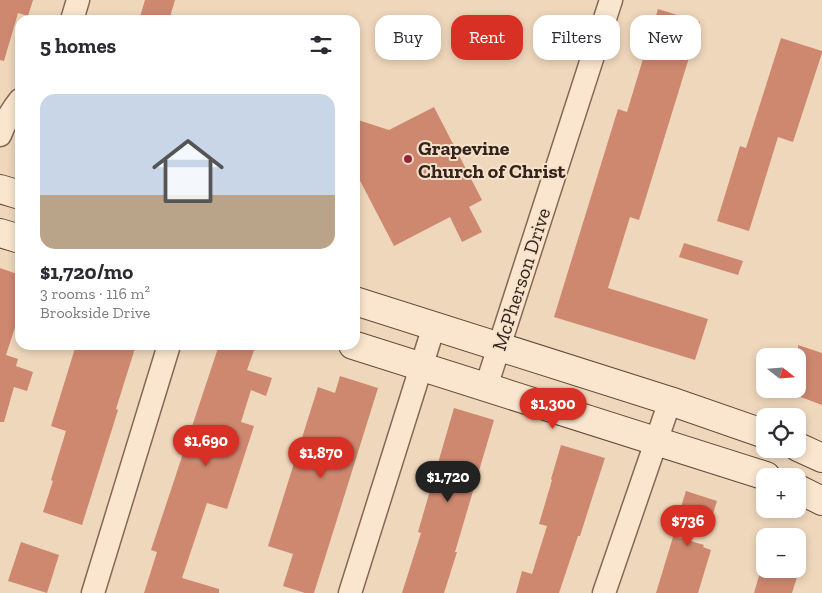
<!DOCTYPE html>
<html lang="en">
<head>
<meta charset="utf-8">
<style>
	body { margin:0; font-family:"Zilla Slab",serif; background:#f7f7f7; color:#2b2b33; height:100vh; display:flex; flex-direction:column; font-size:19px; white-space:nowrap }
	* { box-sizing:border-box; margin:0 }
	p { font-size:16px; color:#7c7c81 }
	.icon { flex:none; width:28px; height:28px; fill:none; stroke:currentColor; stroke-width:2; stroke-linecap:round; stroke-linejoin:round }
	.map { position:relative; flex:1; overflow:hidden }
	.drawer { position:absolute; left:15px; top:15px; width:345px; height:335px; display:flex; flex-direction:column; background:#fff; border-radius:15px; box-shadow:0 2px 8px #0003 }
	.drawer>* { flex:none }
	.banner { position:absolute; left:375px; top:15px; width:371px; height:45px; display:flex; gap:10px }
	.needle { width:32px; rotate:107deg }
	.buttons { position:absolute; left:756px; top:348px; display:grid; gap:10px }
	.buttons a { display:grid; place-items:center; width:50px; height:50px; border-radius:10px; background:#fff; box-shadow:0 2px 8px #0003; font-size:25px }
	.price { position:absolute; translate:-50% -42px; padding:0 11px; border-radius:18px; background:#d93025; color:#fff; font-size:16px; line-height:32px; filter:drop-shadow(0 1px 2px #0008) }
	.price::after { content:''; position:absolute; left:50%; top:30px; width:15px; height:11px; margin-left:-8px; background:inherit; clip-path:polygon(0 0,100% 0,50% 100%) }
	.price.current { background:#222; color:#fff }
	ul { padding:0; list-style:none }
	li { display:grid; align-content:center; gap:10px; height:265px; padding:0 25px }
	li+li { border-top:1px solid #e1e1e2 }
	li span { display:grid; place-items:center; height:155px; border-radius:15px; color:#555 }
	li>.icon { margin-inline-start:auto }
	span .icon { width:90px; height:90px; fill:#fffc; stroke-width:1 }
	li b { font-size:21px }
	h2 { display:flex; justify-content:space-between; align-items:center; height:60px; padding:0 25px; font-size:21px }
	.tag { padding:0 18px; border-radius:15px; background:#fff; box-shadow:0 2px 8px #0003; font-size:18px; line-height:45px }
	.tag.current { background:#d93025; color:#fff }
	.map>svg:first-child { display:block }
	.building { fill:#ce8870 }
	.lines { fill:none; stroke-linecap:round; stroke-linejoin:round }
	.minor-casing { stroke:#866755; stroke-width:25 }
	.secondary-casing { stroke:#674838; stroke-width:30 }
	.minor { stroke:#fae6ce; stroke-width:22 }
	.secondary { stroke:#fae6ce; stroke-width:28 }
	.poi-dot { fill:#962337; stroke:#f6e2cb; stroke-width:2 }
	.labels { text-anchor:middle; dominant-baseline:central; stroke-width:4; stroke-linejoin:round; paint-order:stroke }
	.poi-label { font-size:20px; font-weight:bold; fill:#34231a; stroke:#f6e2cb; text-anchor:start }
	.street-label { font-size:20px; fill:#34231a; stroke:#f6e2cb }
</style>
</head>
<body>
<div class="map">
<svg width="822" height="593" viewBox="0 0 822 593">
	<rect width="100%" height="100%" fill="#efd7bb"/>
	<g class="building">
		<polygon points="0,0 33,0 28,16 18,13 4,61 0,60"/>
		<polygon points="145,0 175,0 169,20 139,20"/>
		<polygon points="658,9 700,22 639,220 630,217 608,288 708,319 695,360 554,317 618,109 627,112"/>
		<polygon points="781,38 822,51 822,53 793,142 778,137 749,231 717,221 740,146 746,148"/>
		<polygon points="434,107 482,200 469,207 482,232 462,242 450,217 394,246 355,171 355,119 389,130"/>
		<polygon points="684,243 743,261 738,275 679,257"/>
		<polygon points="0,268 20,275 20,312 6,355 18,359 16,366 33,372 27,391 14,387 4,422 0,422"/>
		<polygon points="76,345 90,349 91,345 136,345 116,409 118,410 82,525 43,512 53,481 51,480 66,431 51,426"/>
		<polygon points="219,345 256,345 247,370 272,378 266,396 251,390 241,422 254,426 227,509 207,503 182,578 219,589 219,593 144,593 157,552 151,550"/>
		<polygon points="798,345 822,353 822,405 798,396"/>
		<polygon points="340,376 378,388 314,593 305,593 283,586 293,554 268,546 318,387 335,393"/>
		<polygon points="454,408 494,420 455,552 457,552 444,593 402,593 421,533 418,532"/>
		<polygon points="561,445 605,458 594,492 580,536 578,536 559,593 516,593 522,571 532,574 547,526 539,524 552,480 551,479"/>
		<polygon points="686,491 717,501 706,536 674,536 704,545 703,547 711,550 698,593 656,593 680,514 679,513"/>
		<polygon points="21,542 59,555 47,593 8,581"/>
		<polygon points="761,569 781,569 798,574 792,593 754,593"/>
	</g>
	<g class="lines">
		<defs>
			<g id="minor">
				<polyline points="72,20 78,0"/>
				<path d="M0 135C5 122 11 111 20 100"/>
				<polyline points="486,387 611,0"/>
				<polyline points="93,593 169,345"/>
				<polyline points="350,593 434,326"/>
				<polyline points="604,593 670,401"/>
			</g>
			<g id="secondary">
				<polyline points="0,189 20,195"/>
				<polyline points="0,233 20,239"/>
				<polyline points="355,301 670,401 765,434"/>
				<polyline points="353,345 766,476"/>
				<polyline points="798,447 822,458"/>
				<polyline points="798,489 822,501"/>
			</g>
		</defs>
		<use href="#minor" class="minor-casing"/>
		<use href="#secondary" class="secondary-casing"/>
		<use href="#minor" class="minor"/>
		<use href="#secondary" class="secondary"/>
	</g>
	<circle class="poi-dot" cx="408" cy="159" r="5"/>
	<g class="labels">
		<g class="poi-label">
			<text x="418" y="148">Grapevine<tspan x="418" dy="23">Church of Christ</tspan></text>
		</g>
		<g class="street-label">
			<text transform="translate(521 279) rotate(-72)">McPherson Drive</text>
		</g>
	</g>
</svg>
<div class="buttons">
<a><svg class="needle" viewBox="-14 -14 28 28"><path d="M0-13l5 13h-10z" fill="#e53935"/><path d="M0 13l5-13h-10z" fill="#7c7c81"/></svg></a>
<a><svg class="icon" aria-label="locate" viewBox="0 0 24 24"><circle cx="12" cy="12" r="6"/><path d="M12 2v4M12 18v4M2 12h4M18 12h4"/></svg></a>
<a>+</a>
<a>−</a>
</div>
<b class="price" style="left:553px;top:430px">$1,300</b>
<b class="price" style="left:206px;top:467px">$1,690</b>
<b class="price" style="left:321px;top:479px">$1,870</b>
<b class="price current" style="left:448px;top:503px">$1,720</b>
<b class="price" style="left:688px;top:547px">$736</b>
<div class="banner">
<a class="tag">Buy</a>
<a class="tag current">Rent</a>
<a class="tag">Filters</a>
<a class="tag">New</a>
</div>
<section class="drawer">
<h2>5 homes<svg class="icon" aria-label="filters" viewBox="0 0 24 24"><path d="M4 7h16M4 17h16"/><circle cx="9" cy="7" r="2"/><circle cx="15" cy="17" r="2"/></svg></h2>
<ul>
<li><span style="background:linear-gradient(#c9d6e8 65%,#b9a48a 0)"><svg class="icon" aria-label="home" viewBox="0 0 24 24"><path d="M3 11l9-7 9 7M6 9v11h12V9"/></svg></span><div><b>$1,720/mo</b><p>3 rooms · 116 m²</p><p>Brookside Drive</p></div></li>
</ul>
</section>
</div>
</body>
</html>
